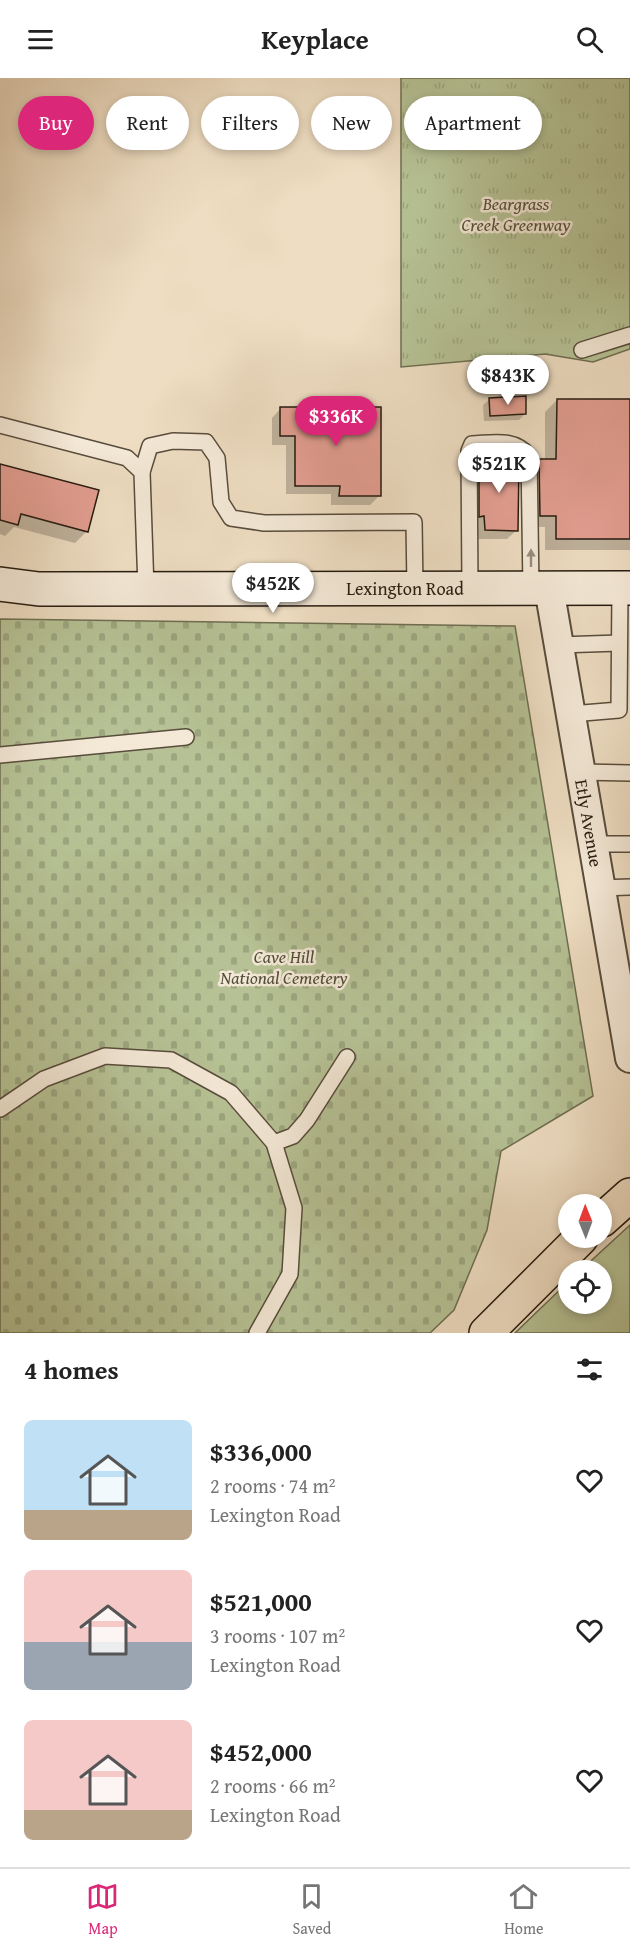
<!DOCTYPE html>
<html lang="en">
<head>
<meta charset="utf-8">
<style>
	body { margin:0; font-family:"Gentium Book Plus",serif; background:#f6f6f6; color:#222; height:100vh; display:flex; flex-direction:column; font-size:22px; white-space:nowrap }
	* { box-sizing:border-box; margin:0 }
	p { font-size:20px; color:#767676 }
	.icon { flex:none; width:33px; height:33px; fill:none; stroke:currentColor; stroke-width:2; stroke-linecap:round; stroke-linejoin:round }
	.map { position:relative; height:1255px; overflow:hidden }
	.details { display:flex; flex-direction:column; background:#fff; flex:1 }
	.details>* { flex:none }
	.guide { position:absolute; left:18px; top:18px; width:594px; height:54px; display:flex; gap:12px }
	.needle { width:39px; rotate:359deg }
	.tools { position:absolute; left:558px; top:1116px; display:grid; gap:12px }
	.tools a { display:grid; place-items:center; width:54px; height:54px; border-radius:50%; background:#fff; box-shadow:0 3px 9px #0003; font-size:30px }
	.price { position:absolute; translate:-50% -51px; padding:0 14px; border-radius:21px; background:#fff; color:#222; font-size:20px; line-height:39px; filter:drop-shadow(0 2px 3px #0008) }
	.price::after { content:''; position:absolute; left:50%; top:36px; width:18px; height:14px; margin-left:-9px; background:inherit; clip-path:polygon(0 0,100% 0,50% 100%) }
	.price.on { background:#db2777; color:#fff }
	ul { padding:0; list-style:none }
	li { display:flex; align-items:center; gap:18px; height:150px; padding:0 24px }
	li span { display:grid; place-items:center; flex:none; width:168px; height:120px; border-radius:9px; color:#555 }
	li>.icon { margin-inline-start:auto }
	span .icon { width:72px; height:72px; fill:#fffc; stroke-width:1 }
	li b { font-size:26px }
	h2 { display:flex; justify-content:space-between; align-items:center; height:72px; padding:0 24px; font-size:26px }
	.pill { padding:0 21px; border-radius:27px; background:#fff; box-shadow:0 3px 9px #0003; font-size:21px; line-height:54px }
	.pill.on { background:#db2777; color:#fff }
	header { display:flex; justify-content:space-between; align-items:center; height:78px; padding:0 24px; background:#fff; font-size:27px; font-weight:600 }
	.dock { display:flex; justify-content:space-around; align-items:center; height:84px; border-top:2px solid #e0e0e0; background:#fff; font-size:16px; color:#767676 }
	.dock a { display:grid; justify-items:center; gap:3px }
	.dock .on { color:#db2777 }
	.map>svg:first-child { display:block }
	.grass { fill:#b6c295; stroke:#6e6e52; stroke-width:1.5 }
	.cemetery { fill:url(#cemetery-stones); stroke:#6e6e52; stroke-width:1.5 }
	.park { fill:url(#park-tufts); stroke:#6e6e52; stroke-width:1.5 }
	.shadow { fill:#0003 }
	.building { fill:#e29d90; stroke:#261b10; stroke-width:1.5 }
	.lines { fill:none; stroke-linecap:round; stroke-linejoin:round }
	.service-casing { stroke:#584c3c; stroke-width:18 }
	.minor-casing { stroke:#584c3c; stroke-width:32 }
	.secondary-casing { stroke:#261b10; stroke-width:36 }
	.primary-casing { stroke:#261b10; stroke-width:36 }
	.service { stroke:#f4e9d7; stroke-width:15 }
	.minor { stroke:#f4e9d7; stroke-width:28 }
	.secondary { stroke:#f4e9d7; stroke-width:33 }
	.primary { stroke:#eeddc2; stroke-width:33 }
	.oneway { fill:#978c7d }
	.labels { text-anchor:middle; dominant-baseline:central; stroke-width:5; stroke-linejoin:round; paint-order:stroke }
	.park-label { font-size:18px; font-style:italic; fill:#514d38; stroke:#f4e9d7 }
	.street-label { font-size:18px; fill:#261b10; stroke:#f4e9d7 }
</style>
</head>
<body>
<header><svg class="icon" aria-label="menu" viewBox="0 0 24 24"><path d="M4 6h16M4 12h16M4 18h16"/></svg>Keyplace<svg class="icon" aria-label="search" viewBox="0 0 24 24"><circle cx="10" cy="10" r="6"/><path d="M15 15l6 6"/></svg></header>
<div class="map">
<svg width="630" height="1255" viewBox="0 0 630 1255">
	<defs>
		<pattern id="cemetery-stones" width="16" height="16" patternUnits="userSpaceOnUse" patternTransform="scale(1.5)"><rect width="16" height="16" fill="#b6c295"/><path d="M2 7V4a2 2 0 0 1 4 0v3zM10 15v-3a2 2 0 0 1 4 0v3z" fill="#9ca67f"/></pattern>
		<pattern id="park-tufts" width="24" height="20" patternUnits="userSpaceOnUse" patternTransform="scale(1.5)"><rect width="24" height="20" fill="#b6c295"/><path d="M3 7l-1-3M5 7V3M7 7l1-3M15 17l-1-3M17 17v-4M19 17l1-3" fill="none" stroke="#9ca67f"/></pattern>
	</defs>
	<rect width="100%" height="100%" fill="#eeddc2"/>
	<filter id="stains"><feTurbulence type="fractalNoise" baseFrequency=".00333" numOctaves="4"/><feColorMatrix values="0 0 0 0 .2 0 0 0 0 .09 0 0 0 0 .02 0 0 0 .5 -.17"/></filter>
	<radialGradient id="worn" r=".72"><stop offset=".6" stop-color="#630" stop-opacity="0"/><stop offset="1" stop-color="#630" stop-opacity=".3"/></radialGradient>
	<polygon class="grass" points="630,1147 630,1255 515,1255 568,1204 568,1226 602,1226 602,1192 581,1192"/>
	<polygon class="cemetery" points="0,541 515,548 593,1018 501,1073 487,1152 454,1232 430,1255 0,1255"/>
	<polygon class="park" points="401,0 630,0 630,271 593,284 545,276 401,289"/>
	<g class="shadow">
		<polygon points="490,321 525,336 519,342 484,343 483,327"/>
		<polygon points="557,322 630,323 630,472 545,472 545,449 528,449 528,394 539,383 545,383 545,334"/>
		<polygon points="281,330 380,417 370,427 331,427 331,416 286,416 286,367 272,367 272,340"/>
		<polygon points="479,383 517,452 507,461 476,461 470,392"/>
		<polygon points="0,387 87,453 75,465 14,449 5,458 0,456"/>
	</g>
	<g class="building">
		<polygon points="526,318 526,336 490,338 489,320"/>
		<polygon points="557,321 630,321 630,461 556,461 556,438 540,438 539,381 556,381"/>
		<polygon points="280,329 381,329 381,418 339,418 340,408 295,408 295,358 280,358"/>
		<polygon points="479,381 519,382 518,453 485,452 484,438 479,439"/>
		<polygon points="0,386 99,412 88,454 21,436 18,447 0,442"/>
	</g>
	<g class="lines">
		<defs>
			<g id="service">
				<polyline points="582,272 630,257"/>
				<polyline points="0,347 127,380 142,394 146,511"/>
				<polyline points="142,394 150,368 173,363 206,364 217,380 221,424 231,440 264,445 414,444 415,510"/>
				<path d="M470 510 469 373 472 366C494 365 514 360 529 378L531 510"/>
				<polyline points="559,567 619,565"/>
				<polyline points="571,636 619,632 620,510"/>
				<polyline points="0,677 186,659"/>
				<polyline points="581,694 630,695"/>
				<polyline points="593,766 630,766"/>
				<polyline points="600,810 630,809"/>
				<polyline points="0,1031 44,1001 105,978 171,982 231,1015 274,1065 294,1130 290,1196 257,1255"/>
				<polyline points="274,1065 293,1058 307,1042 347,979"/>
			</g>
			<polyline id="minor" points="549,510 630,980"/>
			<polyline id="secondary" points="0,506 39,511 630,510"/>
			<g id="primary">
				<polyline points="602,1142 630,1117"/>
				<polyline points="486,1255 581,1160"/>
			</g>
		</defs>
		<use href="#service" class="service-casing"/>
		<use href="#minor" class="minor-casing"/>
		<use href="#secondary" class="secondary-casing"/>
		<use href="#primary" class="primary-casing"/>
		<use href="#service" class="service"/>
		<use href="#minor" class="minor"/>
		<use href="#secondary" class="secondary"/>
		<use href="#primary" class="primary"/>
	</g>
	<defs><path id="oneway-solid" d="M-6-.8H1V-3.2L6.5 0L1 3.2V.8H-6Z" transform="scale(1.5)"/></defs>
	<use class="oneway" href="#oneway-solid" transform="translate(531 480) rotate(-90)"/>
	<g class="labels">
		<g class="park-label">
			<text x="516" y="125">Beargrass<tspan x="516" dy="21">Creek Greenway</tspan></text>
			<text x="284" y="878">Cave Hill<tspan x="284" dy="21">National Cemetery</tspan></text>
		</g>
		<g class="street-label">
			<text x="405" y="510">Lexington Road</text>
			<text transform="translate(589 745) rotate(80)">Etly Avenue</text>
		</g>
	</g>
	<rect width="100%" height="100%" filter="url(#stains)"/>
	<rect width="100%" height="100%" fill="url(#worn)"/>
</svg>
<div class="tools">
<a><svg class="needle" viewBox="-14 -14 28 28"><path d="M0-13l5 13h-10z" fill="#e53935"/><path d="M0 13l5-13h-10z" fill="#767676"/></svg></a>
<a><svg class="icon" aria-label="locate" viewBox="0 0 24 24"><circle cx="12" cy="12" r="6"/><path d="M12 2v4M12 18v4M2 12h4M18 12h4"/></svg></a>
</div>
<b class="price" style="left:508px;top:328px">$843K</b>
<b class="price on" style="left:336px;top:369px">$336K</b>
<b class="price" style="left:499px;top:416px">$521K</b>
<b class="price" style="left:273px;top:536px">$452K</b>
<div class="guide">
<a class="pill on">Buy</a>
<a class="pill">Rent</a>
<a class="pill">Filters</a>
<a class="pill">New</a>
<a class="pill">Apartment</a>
</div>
</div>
<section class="details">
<h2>4 homes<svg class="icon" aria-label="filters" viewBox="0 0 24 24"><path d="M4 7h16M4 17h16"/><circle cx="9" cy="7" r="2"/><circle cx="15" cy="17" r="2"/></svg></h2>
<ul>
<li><span style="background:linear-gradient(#bfe0f5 75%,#b9a48a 0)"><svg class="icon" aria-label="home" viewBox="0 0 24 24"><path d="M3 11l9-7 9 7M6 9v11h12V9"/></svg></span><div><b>$336,000</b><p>2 rooms · 74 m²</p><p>Lexington Road</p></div><svg class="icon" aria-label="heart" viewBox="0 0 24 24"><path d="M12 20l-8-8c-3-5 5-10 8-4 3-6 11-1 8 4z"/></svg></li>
<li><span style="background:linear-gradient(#f6c9c9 60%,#9aa5b1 0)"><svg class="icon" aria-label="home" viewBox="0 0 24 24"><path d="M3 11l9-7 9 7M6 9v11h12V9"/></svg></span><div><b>$521,000</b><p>3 rooms · 107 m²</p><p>Lexington Road</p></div><svg class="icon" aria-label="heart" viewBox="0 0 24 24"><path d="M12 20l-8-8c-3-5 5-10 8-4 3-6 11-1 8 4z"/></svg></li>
<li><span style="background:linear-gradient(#f6c9c9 75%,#b9a48a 0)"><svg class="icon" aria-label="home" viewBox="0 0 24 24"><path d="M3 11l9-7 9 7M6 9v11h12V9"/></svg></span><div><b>$452,000</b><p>2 rooms · 66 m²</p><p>Lexington Road</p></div><svg class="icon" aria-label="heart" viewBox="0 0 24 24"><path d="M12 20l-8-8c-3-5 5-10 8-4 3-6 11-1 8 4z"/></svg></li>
</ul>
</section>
<nav class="dock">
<a class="on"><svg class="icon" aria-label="map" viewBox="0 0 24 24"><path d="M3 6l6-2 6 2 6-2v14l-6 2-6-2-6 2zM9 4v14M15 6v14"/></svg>Map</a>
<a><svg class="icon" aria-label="saved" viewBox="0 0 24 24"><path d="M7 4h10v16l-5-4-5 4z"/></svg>Saved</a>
<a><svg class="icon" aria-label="home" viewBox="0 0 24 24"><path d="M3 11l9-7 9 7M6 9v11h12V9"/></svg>Home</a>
</nav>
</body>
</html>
